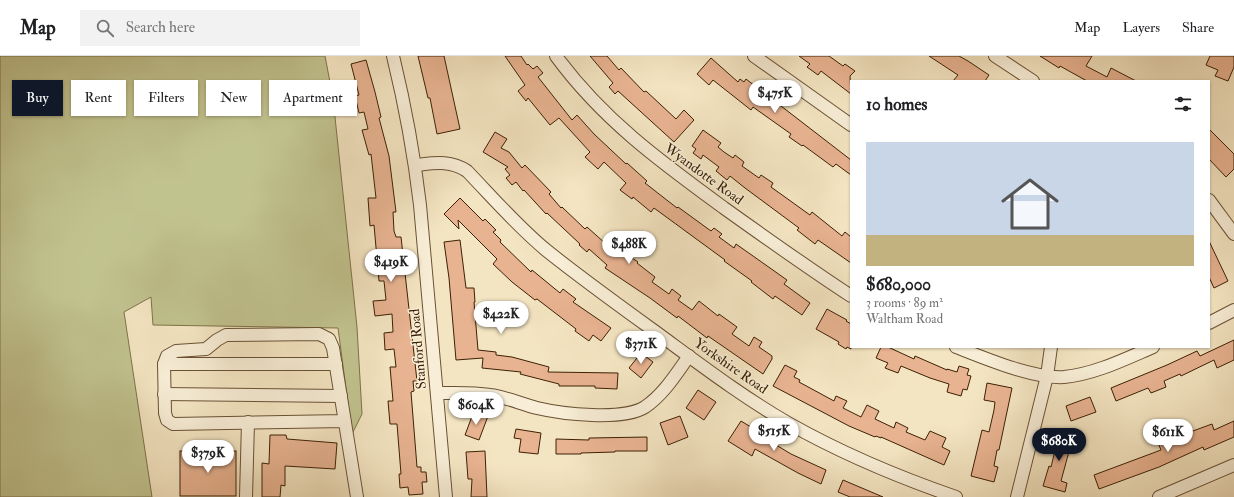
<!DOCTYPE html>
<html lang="en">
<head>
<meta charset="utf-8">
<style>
	body { margin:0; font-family:"IM FELL Double Pica",serif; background:#f2f2f2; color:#202124; height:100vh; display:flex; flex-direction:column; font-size:15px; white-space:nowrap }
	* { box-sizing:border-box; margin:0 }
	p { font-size:13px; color:#757577 }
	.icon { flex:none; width:22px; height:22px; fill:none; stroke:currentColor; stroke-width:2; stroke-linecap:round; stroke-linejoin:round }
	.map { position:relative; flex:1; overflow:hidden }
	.sheet { position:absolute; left:850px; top:24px; width:360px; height:268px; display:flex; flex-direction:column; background:#fff; border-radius:0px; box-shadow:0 1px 3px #0004 }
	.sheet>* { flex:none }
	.top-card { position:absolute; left:12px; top:24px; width:380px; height:36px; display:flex; gap:8px }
	.price { position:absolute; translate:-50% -34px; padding:0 9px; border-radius:14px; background:#fff; color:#222; font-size:13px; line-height:26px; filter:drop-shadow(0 1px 2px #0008) }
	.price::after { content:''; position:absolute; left:50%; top:24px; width:12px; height:9px; margin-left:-6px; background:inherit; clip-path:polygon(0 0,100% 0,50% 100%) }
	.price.on { background:#111827; color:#fff }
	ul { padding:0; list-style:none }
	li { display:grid; align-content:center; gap:8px; height:212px; padding:0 16px }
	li+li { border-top:1px solid #e0e0e0 }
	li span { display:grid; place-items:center; height:124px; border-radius:0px; color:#555 }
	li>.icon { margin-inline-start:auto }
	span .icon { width:72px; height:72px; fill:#fffc; stroke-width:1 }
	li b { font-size:17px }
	h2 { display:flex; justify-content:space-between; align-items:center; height:48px; padding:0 16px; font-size:17px }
	.chip { padding:0 14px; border-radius:0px; background:#fff; box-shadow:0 1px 3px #0004; font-size:14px; line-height:36px }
	.chip.on { background:#111827; color:#fff }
	header { display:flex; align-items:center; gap:24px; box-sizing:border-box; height:56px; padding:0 20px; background:#fff; border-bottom:1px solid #e0e0e0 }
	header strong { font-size:19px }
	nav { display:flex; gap:22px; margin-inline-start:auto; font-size:14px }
	.search { width:280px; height:36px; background:#f2f2f2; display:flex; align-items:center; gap:10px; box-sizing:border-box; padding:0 14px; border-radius:0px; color:#757577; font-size:15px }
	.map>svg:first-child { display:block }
	.green { fill:#c1c38f; stroke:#7e724a }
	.building { fill:#e8b391; stroke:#3c2004 }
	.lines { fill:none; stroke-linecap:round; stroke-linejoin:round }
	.minor-casing { stroke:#6a5134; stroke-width:14 }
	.minor { stroke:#f8eed7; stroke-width:12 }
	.labels { text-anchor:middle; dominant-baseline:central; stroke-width:3; stroke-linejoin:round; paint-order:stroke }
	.street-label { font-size:14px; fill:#3c2004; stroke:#f8eed7 }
</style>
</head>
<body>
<header>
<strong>Map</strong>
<div class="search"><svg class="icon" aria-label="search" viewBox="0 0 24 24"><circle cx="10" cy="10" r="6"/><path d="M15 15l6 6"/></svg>Search here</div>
<nav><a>Map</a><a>Layers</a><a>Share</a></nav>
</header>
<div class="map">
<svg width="1234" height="441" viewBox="0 0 1234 441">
	<rect width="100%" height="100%" fill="#f4e5c2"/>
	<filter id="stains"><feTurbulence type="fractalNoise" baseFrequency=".005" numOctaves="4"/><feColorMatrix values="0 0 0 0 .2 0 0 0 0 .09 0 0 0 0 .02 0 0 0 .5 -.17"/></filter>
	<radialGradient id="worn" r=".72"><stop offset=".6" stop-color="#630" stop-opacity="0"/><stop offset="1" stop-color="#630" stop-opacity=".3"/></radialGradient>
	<polygon class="green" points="0,0 325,0 333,42 357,271 362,358 352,378 338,272 153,269 151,241 124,256 152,441 0,441"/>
	<g class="building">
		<polygon points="418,0 444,0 460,73 437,78 430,42 428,42"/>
		<polygon points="505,0 521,0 527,9 528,8 533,13 537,10 543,17 538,21 572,64 577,59 594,78 626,108 627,107 647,125 645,127 677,152 678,151 711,175 714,172 722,178 719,181 734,192 736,188 787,224 784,228 810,247 802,259 775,240 773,243 751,226 752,225 724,205 725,204 654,152 651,156 633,141 632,143 620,134 626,127 604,106 598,113 585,101 590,96 559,62 550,69 528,42 526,45 518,35 525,29"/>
		<polygon points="590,0 607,0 619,14 621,12 644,36 646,35 676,63 684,54 694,64 674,86 618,35 615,38 609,31 613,27"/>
		<polygon points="799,0 829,0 843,10 845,8 855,15 850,20 851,38 821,15 818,19 807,11 810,8"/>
		<polygon points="929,0 959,0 968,5 989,19 985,25 953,25 958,19"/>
		<polygon points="1040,0 1092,0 1086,10 1107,21 1111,12 1136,25 1087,25 1060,10 1059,12"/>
		<polygon points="1210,0 1234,0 1234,11 1228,25 1215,20 1218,14 1206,9"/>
		<polygon points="711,2 738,26 740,23 744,26 746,23 851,104 851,119 836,108 833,111 803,89 802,90 789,81 791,78 753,51 751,54 713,24 709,29 697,18"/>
		<polygon points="366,4 375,36 381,61 379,62 389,100 396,156 393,156 394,175 396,181 401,181 417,325 413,325 414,335 411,336 417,411 421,411 421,416 426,416 427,426 422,426 423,438 409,439 408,431 400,432 399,418 401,418 397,368 390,368 388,345 393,345 390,311 396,311 394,293 385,294 384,277 393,276 392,258 375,260 373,245 386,244 384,225 379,225 374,169 370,170 368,142 376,142 371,98 369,99 362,74 368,73 364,56 359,57 355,40 359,39 351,8"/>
		<polygon points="1209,73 1234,98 1234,113 1226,121 1209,103"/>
		<polygon points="703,74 721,87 718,91 724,96 733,102 735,99 744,106 742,110 759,122 761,119 773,127 771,131 810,159 812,156 842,180 845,176 851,181 851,207 818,184 815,188 797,174 799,172 745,132 730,120 727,124 716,115 719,111 703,99 701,103 693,97 696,93 692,90"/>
		<polygon points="495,76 507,83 501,92 509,96 522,112 525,109 551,136 549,138 561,152 562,151 585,173 587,171 616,197 622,189 635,198 632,202 638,206 637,207 655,221 652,226 669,238 672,233 681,240 678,244 692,254 699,245 718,260 719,258 737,271 732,278 749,290 754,281 762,286 759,291 772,300 772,303 763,318 708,280 707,282 678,260 677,262 650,242 605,212 607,209 589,193 587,196 579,189 580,188 547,157 546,158 524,134 523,135 516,126 512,129 506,122 510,119 505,113 508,111 483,96"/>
		<polygon points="460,142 483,165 485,163 496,174 493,176 501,184 500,186 531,216 532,214 560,237 563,233 576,243 573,246 611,272 601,285 593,279 589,285 575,275 576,273 537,243 535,244 512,226 493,208 497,203 458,164 459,173 444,158"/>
		<polygon points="460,184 466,232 474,232 475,246 474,246 478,294 496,296 496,299 512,301 549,311 548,316 618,317 617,333 595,332 595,330 559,330 559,328 520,318 521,316 482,312 483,302 456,304 449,222 444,186"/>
		<polygon points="1209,185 1228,225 1214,232 1209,221"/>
		<polygon points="827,253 847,264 846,265 851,268 851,293 847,291 846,293 838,288 839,286 816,273"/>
		<polygon points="1234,284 1234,304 1217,312 1214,304 1181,320 1180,318 1164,325 1166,331 1151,337 1148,332 1116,345 1111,332 1167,309 1197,295 1200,300"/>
		<polygon points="881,291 888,291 914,303 915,300 947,314 947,313 957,316 959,310 969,313 967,319 971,320 967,334 963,333 961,340 947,336 949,328 930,322 901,310 898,317 885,312 888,307 876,302"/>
		<polygon points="641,297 653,306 641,322 629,312"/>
		<polygon points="785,309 797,315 794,321 800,324 799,326 834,345 836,340 847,345 843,352 861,361 867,349 879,355 875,363 894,372 896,366 908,372 906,376 925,384 930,375 946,382 942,391 950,395 944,409 881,381 881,382 876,380 875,381 849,370 773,330"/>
		<polygon points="987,327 1012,332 999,394 997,394 994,410 998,411 994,426 971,420 982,374 989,376 994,354 995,346 984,344"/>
		<polygon points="698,334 716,346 704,364 686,352"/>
		<polygon points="1090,341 1096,356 1071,365 1066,350"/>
		<polygon points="474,355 488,360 479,384 465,379"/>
		<polygon points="680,360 688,381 668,389 660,367"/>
		<polygon points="741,365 764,379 763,381 791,398 826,414 821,428 798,417 755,393 752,400 728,385"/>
		<polygon points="1234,365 1234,381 1204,394 1203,391 1159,411 1099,433 1094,419 1161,394 1158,387 1181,377 1182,379 1212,368 1214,374"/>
		<polygon points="516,373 541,377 538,398 519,396 521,383 514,382"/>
		<polygon points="1060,374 1074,377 1061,425 1067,427 1065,436 1043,430 1049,410 1051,411"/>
		<polygon points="270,379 286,379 287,383 337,387 335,413 285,410 285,430 281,429 280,441 262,441 262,407 269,408"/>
		<polygon points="647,381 647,395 615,395 615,396 581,397 581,398 556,398 556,383 589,384 589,382"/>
		<rect x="180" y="395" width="56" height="45"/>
		<polygon points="485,395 487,441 471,441 472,423 468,423 466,396"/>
		<polygon points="843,424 883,441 850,441 838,436"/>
	</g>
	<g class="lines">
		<defs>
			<g id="minor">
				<path d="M393 0C405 49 414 98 420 149L446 441"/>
				<path d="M556 0C603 64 661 106 724 152 766 182 808 212 851 240"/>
				<polyline points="754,0 851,69"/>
				<polyline points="995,0 1033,25"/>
				<path d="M416 109C435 107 450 104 467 115 493 142 518 171 546 194 581 222 617 248 653 274 697 306 741 340 788 367 841 397 898 421 956 441"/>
				<polyline points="1209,144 1234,178"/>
				<polyline points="1209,267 1234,254"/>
				<path d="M956 291C984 302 1034 323 1064 321 1095 318 1125 303 1153 291"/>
				<polyline points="164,308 336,308"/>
				<path d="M438 337C455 337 472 336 490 339 506 341 521 348 537 352 562 358 623 365 645 351 664 338 676 318 689 300"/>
				<polyline points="164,338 341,340"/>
				<polyline points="345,365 173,368 167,364 165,357 164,308 167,300 176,295 206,293 217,284 226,279 319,278 329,283 333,292 357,441"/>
				<polyline points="246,441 248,366"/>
				<polyline points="1017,441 1047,320 1051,291"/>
				<polyline points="1159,441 1234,409"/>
			</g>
		</defs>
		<use href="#minor" class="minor-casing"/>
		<use href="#minor" class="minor"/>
	</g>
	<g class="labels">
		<g class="street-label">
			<text transform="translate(704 118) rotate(36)">Wyandotte Road</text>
			<text transform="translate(418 293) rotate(-95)">Stanford Road</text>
			<text transform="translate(731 310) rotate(35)">Yorkshire Road</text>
		</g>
	</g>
	<rect width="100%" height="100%" filter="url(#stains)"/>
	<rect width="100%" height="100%" fill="url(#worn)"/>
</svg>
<b class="price" style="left:775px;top:58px">$475K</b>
<b class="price" style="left:629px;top:209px">$488K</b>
<b class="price" style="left:391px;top:227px">$419K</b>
<b class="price" style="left:501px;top:279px">$422K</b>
<b class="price" style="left:641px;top:309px">$371K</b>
<b class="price" style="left:476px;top:370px">$604K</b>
<b class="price" style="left:774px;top:396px">$515K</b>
<b class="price" style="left:1168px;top:397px">$611K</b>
<b class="price on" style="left:1059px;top:406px">$680K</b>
<b class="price" style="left:208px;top:418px">$379K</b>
<div class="top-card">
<a class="chip on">Buy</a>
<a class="chip">Rent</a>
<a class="chip">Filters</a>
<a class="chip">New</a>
<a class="chip">Apartment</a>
</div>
<section class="sheet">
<h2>10 homes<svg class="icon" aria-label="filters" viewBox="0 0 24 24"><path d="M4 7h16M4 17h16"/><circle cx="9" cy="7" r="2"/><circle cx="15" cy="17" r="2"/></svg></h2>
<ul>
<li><span style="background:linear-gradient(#c9d6e8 75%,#c2b280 0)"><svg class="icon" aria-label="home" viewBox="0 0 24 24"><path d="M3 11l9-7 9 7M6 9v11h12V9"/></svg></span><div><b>$680,000</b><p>3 rooms · 89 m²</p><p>Waltham Road</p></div></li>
</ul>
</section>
</div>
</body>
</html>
